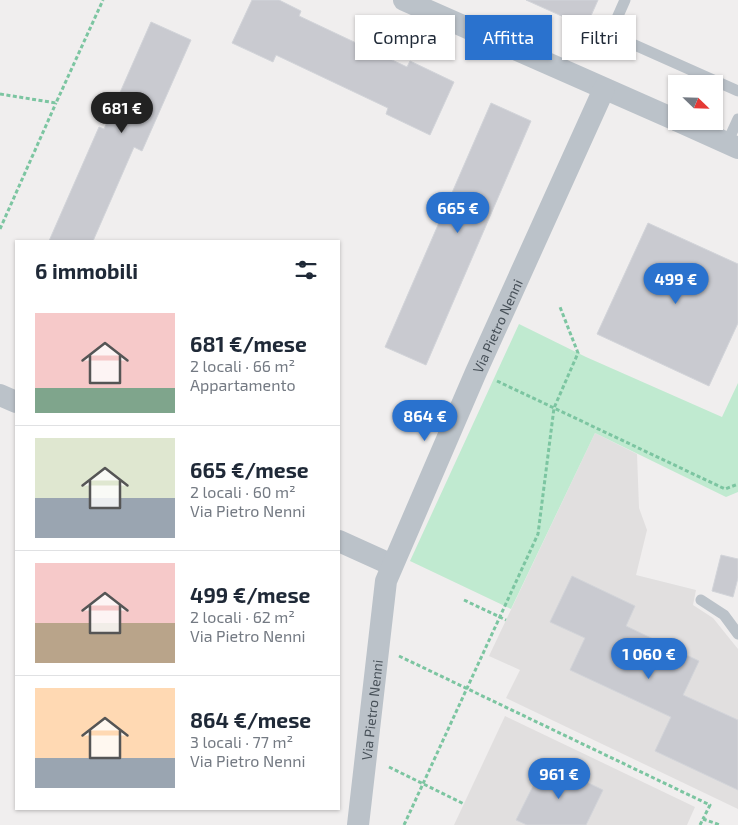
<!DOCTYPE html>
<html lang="it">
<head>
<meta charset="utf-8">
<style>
	body { margin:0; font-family:"Exo 2",sans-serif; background:#f2f2f3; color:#1f2937; height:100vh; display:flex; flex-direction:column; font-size:19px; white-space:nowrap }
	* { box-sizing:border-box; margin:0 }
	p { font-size:16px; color:#747a83 }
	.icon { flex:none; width:28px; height:28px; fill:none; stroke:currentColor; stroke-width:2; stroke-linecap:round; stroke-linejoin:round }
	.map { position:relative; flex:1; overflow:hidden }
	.panel { position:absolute; left:15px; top:240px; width:325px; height:570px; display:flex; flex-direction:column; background:#fff; border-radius:0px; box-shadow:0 1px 4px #0004 }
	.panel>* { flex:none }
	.hud { position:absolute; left:355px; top:15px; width:308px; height:45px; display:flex; gap:10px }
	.needle { width:32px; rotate:113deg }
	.fabs { position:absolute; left:668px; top:75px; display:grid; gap:10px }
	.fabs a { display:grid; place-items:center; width:55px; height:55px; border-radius:0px; background:#fff; box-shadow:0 1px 4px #0004; font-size:25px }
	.price { position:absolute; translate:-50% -42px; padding:0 11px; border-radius:18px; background:#2a72ce; color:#fff; font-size:16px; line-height:32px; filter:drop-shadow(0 1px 2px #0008) }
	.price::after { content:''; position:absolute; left:50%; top:30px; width:15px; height:11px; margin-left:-8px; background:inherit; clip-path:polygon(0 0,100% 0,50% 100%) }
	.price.active { background:#222; color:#fff }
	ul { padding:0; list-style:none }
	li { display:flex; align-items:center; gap:15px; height:125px; padding:0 20px }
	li+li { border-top:1px solid #e0e1e3 }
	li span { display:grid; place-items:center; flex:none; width:140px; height:100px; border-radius:0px; color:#555 }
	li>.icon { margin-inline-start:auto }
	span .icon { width:60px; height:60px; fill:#fffc; stroke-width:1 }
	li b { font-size:21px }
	h2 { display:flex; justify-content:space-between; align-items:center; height:60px; padding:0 20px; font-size:21px }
	.chip { padding:0 18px; border-radius:0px; background:#fff; box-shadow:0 1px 4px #0004; font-size:18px; line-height:45px }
	.chip.active { background:#2a72ce; color:#fff }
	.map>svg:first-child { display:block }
	.education { fill:#e1dfdf }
	.green { fill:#c0ead0 }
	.building { fill:#c9cad0; stroke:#d2d4d9 }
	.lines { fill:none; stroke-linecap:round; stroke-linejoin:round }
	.path { stroke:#7cc5a1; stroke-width:3; stroke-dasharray:4 2.5; stroke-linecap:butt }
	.lane { stroke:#bbc2c9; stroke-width:11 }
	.street { stroke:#bbc2c9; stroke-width:22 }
	.labels { text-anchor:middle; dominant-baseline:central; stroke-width:4; stroke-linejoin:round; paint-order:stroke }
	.street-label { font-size:14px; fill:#485159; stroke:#fff }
</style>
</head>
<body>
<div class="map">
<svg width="738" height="825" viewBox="0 0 738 825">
	<rect width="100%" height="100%" fill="#f0eeee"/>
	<g class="education">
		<polygon points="595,433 637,454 639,508 647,530 636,575 696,590 693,605 713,618 738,649 738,809 506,698 520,670 489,656"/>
		<polygon points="505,716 695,807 687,825 454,825"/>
	</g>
	<polygon class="green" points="519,324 586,357 722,417 738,383 738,492 726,497 595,433 511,609 410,561"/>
	<g class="building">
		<polygon points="252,0 279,0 301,11 299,16 407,67 410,61 454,82 430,135 386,114 388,108 276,55 273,62 232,43"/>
		<polygon points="526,0 598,0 586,27"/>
		<polygon points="151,22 191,40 142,151 134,147 93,241 49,241 99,127 104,129"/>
		<polygon points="491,103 531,121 426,365 385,347"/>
		<polygon points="648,223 738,264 738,323 709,386 597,334"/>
		<polygon points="721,555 738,559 738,578 733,597 712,591"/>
		<polygon points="572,576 635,606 626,626 699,661 683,695 738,720 738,790 655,751 671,717 570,670 585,638 550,622"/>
		<polygon points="545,762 603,790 586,825 527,825 516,820"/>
	</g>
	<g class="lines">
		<g class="path">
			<polyline points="0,94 56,103 103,0"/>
			<polyline points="0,229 56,103"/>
			<polyline points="497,381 725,489 738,484"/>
			<polyline points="464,600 506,620"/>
			<polyline points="399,656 710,805 703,819"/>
			<polyline points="389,767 464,804"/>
			<polyline points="404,825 538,534 554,408 578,353 560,307"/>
			<polyline points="700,825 703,819 720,825"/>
		</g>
		<g class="lane">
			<polyline points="625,0 610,34 738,91"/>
			<polyline points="727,143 738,119"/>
			<polyline points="701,600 724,615 738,634"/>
		</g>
		<g class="street">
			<polyline points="404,0 676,120"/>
			<polyline points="678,121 738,148"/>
			<polyline points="0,395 16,402"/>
			<polyline points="339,541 392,565"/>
			<path id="s1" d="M358 825 386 581 476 372 604 89"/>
		</g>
	</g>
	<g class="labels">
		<g class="street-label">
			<text stroke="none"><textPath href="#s1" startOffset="524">Via Pietro Nenni</textPath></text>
			<text stroke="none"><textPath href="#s1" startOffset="116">Via Pietro Nenni</textPath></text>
		</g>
	</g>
</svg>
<div class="fabs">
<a><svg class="needle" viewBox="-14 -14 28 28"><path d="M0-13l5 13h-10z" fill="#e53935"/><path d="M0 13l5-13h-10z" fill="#747a83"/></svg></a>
</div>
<b class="price active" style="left:122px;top:134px">681 €</b>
<b class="price" style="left:458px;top:234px">665 €</b>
<b class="price" style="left:676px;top:305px">499 €</b>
<b class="price" style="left:425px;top:442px">864 €</b>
<b class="price" style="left:649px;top:680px">1 060 €</b>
<b class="price" style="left:559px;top:800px">961 €</b>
<div class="hud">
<a class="chip">Compra</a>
<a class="chip active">Affitta</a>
<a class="chip">Filtri</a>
</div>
<section class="panel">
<h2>6 immobili<svg class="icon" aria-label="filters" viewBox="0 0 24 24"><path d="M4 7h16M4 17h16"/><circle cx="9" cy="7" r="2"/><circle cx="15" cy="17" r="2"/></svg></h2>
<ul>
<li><span style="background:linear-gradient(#f6c9c9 75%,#7fa58c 0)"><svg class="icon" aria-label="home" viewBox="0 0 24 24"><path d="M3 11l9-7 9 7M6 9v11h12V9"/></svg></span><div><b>681 €/mese</b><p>2 locali · 66 m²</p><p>Appartamento</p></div></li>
<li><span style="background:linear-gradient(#dfe7d0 60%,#9aa5b1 0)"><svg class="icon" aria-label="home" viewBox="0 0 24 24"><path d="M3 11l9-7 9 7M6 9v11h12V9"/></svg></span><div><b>665 €/mese</b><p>2 locali · 60 m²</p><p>Via Pietro Nenni</p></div></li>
<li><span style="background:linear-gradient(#f6c9c9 60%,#b9a48a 0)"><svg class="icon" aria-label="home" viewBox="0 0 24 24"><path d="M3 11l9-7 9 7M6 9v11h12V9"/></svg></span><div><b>499 €/mese</b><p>2 locali · 62 m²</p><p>Via Pietro Nenni</p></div></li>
<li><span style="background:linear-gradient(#ffd9b3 70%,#9aa5b1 0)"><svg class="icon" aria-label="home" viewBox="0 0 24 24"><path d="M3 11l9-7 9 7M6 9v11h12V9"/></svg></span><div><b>864 €/mese</b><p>3 locali · 77 m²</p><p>Via Pietro Nenni</p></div></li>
</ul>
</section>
</div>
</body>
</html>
